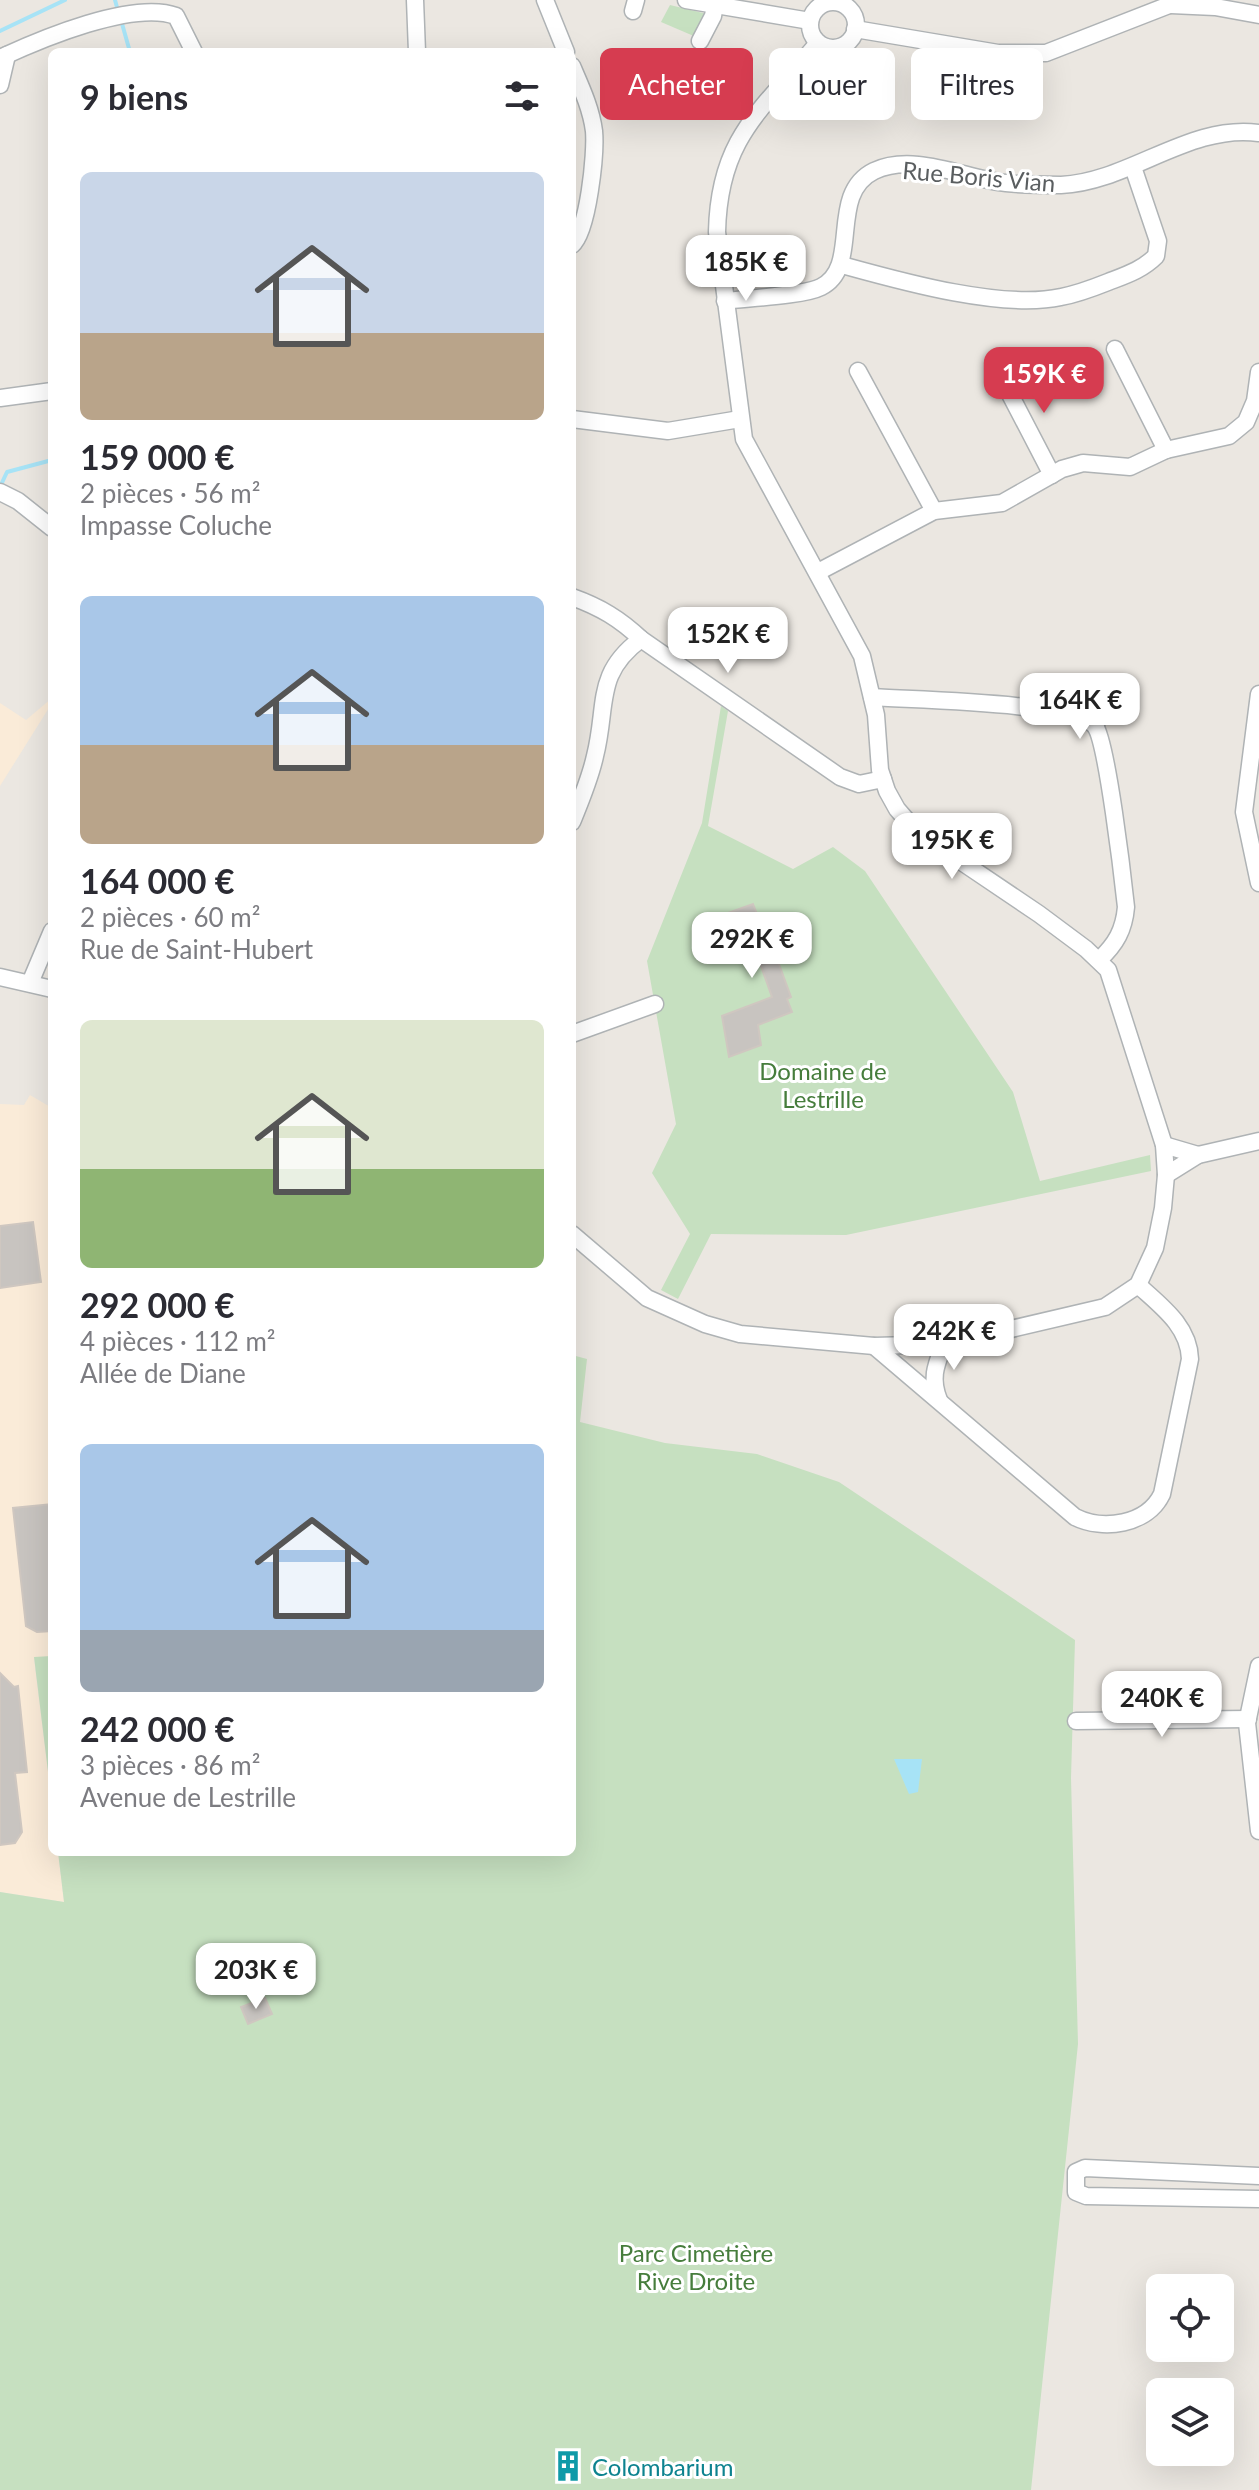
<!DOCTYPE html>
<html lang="fr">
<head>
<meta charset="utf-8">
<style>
	body { margin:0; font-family:Lato,sans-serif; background:#f2f2f3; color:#2b2b33; height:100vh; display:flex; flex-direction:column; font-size:30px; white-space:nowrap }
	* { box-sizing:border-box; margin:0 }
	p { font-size:26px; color:#7c7c81 }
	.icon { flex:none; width:44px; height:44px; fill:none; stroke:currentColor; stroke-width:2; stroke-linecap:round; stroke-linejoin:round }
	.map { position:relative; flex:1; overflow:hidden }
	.panel { position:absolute; left:48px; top:48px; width:528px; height:1808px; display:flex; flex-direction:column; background:#fff; border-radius:12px; box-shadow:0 8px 32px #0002 }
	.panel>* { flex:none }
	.guide { position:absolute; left:600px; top:48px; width:538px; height:72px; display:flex; gap:16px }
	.buttons { position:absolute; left:1146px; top:2274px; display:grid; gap:16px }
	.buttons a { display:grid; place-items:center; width:88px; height:88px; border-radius:12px; background:#fff; box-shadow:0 8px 32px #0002; font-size:40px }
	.price { position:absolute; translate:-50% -68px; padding:0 18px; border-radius:16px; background:#fff; color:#222; font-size:26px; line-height:52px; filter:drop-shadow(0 2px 4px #0008) }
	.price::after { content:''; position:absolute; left:50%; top:48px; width:24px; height:18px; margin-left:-12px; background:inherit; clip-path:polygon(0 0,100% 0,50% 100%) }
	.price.on { background:#d63c50; color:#fff }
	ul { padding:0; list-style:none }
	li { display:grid; align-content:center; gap:16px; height:424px; padding:0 32px }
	li span { display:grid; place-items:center; height:248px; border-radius:12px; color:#555 }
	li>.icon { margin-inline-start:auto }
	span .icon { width:144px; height:144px; fill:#fffc; stroke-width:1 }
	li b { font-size:34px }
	h2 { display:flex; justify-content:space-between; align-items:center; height:96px; padding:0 32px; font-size:34px }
	.pill { padding:0 28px; border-radius:12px; background:#fff; box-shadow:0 8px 32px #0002; font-size:28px; line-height:72px }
	.pill.on { background:#d63c50; color:#fff }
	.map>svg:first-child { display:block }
	.commercial { fill:#faebd8 }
	.green { fill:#c6e0c0 }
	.water { fill:#a7e3f6 }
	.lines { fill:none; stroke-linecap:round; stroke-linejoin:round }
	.stream { stroke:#a7e3f6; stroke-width:4 }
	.building { fill:#c8c4c0; stroke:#cfc7c0; stroke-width:2 }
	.minor-casing { stroke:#afb3b5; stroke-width:19 }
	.minor { stroke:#fff; stroke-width:16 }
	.labels { text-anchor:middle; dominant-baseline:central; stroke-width:6; stroke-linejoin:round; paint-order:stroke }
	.street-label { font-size:24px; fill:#5a5e60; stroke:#fff }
	.park-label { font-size:24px; fill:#467d3c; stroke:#fff }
	.culture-label { font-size:24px; fill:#0d838f; stroke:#fff; text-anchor:start }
</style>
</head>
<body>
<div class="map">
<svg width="1259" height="2490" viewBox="0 0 1259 2490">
	<rect width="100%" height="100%" fill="#ebe7e1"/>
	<g class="commercial">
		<polygon points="52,698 52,703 0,786 0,703 26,720"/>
		<polygon points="30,1095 52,1108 52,1656 34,1658 52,1804 52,1852 58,1852 64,1902 0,1892 0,1104 24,1105"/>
	</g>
	<g class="green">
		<polygon points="670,5 707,14 696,37 661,22"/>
		<polygon points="721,706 728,711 708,826 793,869 833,847 865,871 1013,1092 1040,1181 1150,1155 1151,1171 846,1235 711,1234 678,1299 661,1290 690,1234 652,1173 676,1124 647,961 702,823"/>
		<polygon points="572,1355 587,1359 580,1422 665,1443 757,1454 839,1482 1075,1640 1071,1778 1078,2044 1031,2490 0,2490 0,1892 64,1902 58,1852 572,1852"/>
		<polygon points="52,1656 52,1804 34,1657"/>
	</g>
	<polygon class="water" points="894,1759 922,1759 918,1792 909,1794"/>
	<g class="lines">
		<g class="stream">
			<polyline points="115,0 118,11"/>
			<polyline points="121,20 130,52"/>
			<polyline points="0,31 65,0"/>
			<polyline points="0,487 7,472 52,460"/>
		</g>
	</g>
	<g class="building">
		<polygon points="753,904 757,914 761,914 772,945 791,997 787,999 792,1012 758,1025 761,1045 729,1057 722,1016 772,997 747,927 707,941 703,922"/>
		<polygon points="33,1222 41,1282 0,1288 0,1226"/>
		<polygon points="52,1504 52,1598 49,1598 52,1631 37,1632 26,1626 13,1508"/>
		<polygon points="0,1673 14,1687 18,1686 27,1772 15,1773 22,1832 15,1843 0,1845"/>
		<polygon points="265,1998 272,2014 248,2024 241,2007"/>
	</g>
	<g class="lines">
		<defs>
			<g id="minor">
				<polyline points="415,0 417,52"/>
				<polyline points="545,0 566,52"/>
				<polyline points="686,0 810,21"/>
				<circle cx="833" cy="25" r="23"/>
				<polyline points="1171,5 1215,7 1259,15"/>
				<polyline points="633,11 636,0"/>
				<polyline points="855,29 998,53 1046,53 1182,0"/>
				<polyline points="700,41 713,16 716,0"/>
				<path d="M0 58C41 39 133 0 176 16L194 52"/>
				<path d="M572 66C581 87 591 108 594 131 596 153 588 232 572 245"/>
				<polyline points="0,85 7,55"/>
				<path d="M842 265C900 281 1002 310 1061 297 1077 294 1093 288 1108 282 1126 275 1142 270 1156 256L1158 241 1133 167"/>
				<path d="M725 301C748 298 803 296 821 287 862 267 827 194 874 171 914 152 966 179 1006 183 1024 185 1043 185 1061 185 1129 182 1190 123 1259 133"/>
				<polyline points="1115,349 1166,450"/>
				<polyline points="858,371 934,511"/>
				<polyline points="1000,375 1052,475"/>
				<polyline points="0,398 52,391"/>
				<polyline points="572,419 668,431 740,419"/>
				<polyline points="0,492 18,501 52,528"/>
				<polyline points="818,572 934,511 1002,503 1062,469 1083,463 1130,467 1166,450 1229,436 1246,422 1255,401 1259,372"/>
				<path d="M572 597C600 607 620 619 641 639L840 777 859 784 883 779"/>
				<polyline points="1259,694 1244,812 1259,883"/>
				<path d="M872 697C909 700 1076 702 1095 726 1107 742 1123 879 1126 907 1124 930 1116 944 1099 960"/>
				<polyline points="1095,725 1112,693"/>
				<path d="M572 822C581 800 590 779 595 756 608 705 594 674 641 639"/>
				<polyline points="0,977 52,989"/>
				<polyline points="30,983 52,931"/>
				<polyline points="572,1034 655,1004"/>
				<polyline points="1164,1145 1198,1155"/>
				<polyline points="1166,1175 1198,1155 1259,1141"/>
				<path d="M572 1234 647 1298 705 1324 740 1334 874 1346 947 1344 1105 1307 1138 1285 1155 1248 1163 1208 1166 1175 1164 1145 1108 970 1086 949 1039 914 916 831 897 809 887 791 880 770 876 715 862 656 744 439 717 232C719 137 762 110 818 43"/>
				<path d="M874 1346 1075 1517C1103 1531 1147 1525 1162 1494L1190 1359C1189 1326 1161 1306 1138 1285"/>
				<path d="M939 1400C930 1378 936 1365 944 1344"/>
				<polyline points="1259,1666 1247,1723 1259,1831"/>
				<polyline points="1076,1721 1248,1719"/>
				<polyline points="1259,2176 1085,2168 1076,2172 1076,2192 1086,2196 1259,2199"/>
			</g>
		</defs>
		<use href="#minor" class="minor-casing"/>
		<use href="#minor" class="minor"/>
	</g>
	<defs>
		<symbol id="building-bare" viewBox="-9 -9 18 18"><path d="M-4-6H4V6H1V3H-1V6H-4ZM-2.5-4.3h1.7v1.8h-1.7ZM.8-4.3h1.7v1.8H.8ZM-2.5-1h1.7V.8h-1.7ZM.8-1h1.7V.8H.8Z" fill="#0f9aa8" stroke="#fff" stroke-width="2.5" paint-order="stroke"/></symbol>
	</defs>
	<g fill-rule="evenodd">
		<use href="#building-bare" x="546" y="2444" width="44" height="44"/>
	</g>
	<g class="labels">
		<g class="street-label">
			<text transform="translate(979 176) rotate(5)">Rue Boris Vian</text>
		</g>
		<g class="park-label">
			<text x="823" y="1070">Domaine de<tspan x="823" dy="28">Lestrille</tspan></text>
			<text x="696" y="2252">Parc Cimetière<tspan x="696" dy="28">Rive Droite</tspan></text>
		</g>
		<g class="culture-label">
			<text x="592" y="2466">Colombarium</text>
		</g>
	</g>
</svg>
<div class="buttons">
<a><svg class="icon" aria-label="locate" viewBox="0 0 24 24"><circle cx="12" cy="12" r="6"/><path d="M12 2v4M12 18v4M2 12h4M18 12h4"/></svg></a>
<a><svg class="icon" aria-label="layers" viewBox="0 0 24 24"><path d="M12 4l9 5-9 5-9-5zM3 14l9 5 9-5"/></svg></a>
</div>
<b class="price" style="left:746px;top:303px">185K €</b>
<b class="price on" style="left:1044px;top:415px">159K €</b>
<b class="price" style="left:728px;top:675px">152K €</b>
<b class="price" style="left:1080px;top:741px">164K €</b>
<b class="price" style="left:952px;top:881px">195K €</b>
<b class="price" style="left:752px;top:980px">292K €</b>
<b class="price" style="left:954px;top:1372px">242K €</b>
<b class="price" style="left:1162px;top:1739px">240K €</b>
<b class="price" style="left:256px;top:2011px">203K €</b>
<div class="guide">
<a class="pill on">Acheter</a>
<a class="pill">Louer</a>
<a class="pill">Filtres</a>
</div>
<section class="panel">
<h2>9 biens<svg class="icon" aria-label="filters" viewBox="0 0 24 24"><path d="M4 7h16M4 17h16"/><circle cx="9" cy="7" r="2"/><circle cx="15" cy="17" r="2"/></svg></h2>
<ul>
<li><span style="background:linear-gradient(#c9d6e8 65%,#b9a48a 0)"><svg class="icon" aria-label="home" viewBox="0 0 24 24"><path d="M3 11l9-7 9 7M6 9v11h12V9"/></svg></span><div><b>159 000 €</b><p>2 pièces · 56 m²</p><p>Impasse Coluche</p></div></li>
<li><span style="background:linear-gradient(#a9c7e8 60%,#b9a48a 0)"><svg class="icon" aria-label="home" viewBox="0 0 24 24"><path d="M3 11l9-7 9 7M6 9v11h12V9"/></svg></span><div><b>164 000 €</b><p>2 pièces · 60 m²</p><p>Rue de Saint-Hubert</p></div></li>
<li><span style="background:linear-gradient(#dfe7d0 60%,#8fb573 0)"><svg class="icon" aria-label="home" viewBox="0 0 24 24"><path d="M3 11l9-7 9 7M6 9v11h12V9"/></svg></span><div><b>292 000 €</b><p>4 pièces · 112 m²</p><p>Allée de Diane</p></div></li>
<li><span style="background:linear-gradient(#a9c7e8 75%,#9aa5b1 0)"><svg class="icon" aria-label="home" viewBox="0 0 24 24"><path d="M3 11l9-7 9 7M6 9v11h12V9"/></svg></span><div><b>242 000 €</b><p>3 pièces · 86 m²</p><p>Avenue de Lestrille</p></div></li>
</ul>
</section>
</div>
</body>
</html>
